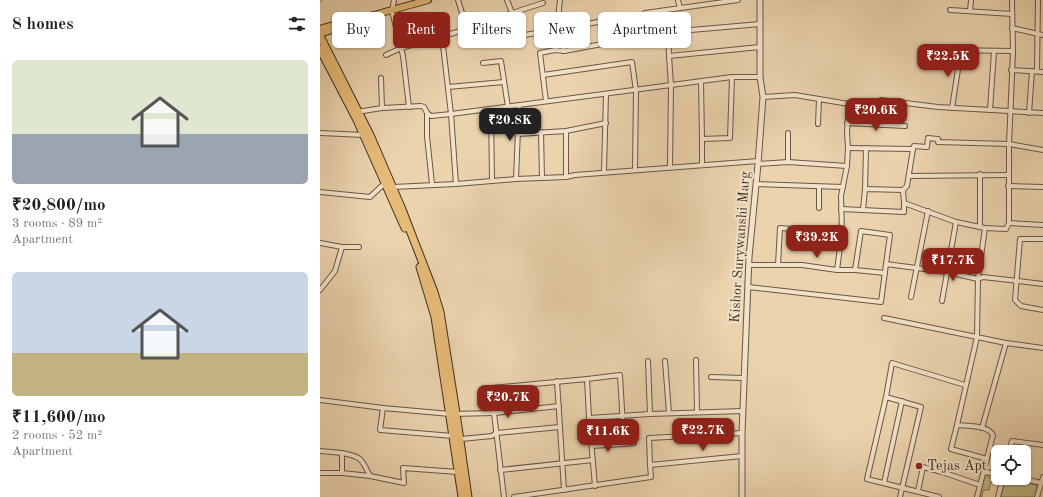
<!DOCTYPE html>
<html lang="en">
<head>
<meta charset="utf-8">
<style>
	body { margin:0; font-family:"Old Standard TT",serif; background:#f6f6f6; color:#202124; height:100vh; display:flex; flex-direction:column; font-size:15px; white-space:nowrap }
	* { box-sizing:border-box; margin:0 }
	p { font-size:13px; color:#757577 }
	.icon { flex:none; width:22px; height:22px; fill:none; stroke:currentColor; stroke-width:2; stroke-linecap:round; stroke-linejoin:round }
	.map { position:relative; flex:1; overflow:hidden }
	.drawer { display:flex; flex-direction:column; background:#fff; width:320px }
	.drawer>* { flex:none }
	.guide { position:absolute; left:12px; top:12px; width:380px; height:36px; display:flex; gap:8px }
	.buttons { position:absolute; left:671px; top:445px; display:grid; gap:8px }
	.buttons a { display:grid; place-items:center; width:40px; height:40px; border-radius:6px; background:#fff; box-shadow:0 1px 3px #0004; font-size:20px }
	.price { position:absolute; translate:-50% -34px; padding:0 9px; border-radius:8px; background:#8f2418; color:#fff; font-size:13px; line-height:26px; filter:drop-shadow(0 1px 2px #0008) }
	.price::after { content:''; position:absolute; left:50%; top:24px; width:12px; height:9px; margin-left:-6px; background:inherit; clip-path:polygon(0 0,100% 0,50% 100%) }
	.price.active { background:#222; color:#fff }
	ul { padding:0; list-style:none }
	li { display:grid; align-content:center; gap:8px; height:212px; padding:0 12px }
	li span { display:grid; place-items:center; height:124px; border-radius:6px; color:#555 }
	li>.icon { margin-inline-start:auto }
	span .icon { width:72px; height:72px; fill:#fffc; stroke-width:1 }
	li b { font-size:17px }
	h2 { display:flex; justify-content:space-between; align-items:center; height:48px; padding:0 12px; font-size:17px }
	.pill { padding:0 14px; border-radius:6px; background:#fff; box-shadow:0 1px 3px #0004; font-size:14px; line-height:36px }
	.pill.active { background:#8f2418; color:#fff }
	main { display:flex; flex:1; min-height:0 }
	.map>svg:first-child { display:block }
	.green { fill:#beba85; stroke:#7f7453 }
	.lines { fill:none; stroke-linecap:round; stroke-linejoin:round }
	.stream { stroke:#758172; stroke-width:1 }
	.minor-casing { stroke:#6b5744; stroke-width:6 }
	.tertiary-casing { stroke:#6b5744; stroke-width:7 }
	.primary-casing { stroke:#402e21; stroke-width:8 }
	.trunk-casing { stroke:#402e21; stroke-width:9 }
	.minor { stroke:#f2e2ca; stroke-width:4 }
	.tertiary { stroke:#f2e2ca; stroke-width:5 }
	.primary { stroke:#e6ba77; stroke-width:6 }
	.trunk { stroke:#e6ba77; stroke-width:7 }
	.poi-dot { fill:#8f2418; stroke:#f2e2ca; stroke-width:1.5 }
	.labels { text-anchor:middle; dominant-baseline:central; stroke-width:4; stroke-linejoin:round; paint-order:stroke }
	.street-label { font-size:14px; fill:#402e21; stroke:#f2e2ca }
	.poi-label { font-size:14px; fill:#402e21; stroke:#f2e2ca; text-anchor:start }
</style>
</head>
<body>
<main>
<section class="drawer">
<h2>8 homes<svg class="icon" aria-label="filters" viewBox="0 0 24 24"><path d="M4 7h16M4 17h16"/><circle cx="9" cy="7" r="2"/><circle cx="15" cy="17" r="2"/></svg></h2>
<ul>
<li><span style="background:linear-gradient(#dfe7d0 60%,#9aa5b1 0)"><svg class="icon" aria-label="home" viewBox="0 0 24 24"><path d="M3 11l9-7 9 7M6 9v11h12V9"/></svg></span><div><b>₹20,800/mo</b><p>3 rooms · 89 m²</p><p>Apartment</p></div></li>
<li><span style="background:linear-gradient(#c9d6e8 65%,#c2b280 0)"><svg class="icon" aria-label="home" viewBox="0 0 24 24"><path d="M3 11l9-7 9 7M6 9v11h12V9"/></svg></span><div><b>₹11,600/mo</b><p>2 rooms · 52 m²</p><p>Apartment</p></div></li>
</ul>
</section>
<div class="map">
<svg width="723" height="497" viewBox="0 0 723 497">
	<rect width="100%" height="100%" fill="#ebd3ae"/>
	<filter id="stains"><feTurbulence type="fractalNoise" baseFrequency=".005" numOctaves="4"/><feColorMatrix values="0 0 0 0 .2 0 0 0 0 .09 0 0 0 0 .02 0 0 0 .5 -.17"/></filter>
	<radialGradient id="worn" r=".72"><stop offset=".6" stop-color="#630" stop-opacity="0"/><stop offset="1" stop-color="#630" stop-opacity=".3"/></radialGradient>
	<g class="green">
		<polygon points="664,473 667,474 668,477 681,481 680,484 671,482 669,490 663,490 662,497 657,497"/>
		<polygon points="685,478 717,485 716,497 681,497"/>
	</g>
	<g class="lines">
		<polyline class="stream" points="0,2 2,0"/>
		<defs>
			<g id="minor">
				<polyline points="74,0 72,11 83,56 89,107"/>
				<polyline points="138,0 147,29"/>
				<polyline points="240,0 238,18 244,51"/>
				<polyline points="358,0 360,8"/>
				<polyline points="692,0 693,52 689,144 689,223 723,225"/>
				<polyline points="630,10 692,14"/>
				<polyline points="650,11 651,0"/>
				<polyline points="192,13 223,3"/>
				<polyline points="325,13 418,0"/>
				<polyline points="111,23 115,39"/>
				<polyline points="153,28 158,35"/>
				<polyline points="692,28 723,35"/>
				<polyline points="163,42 240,29 310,16 313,17 317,38"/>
				<polyline points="625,50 693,51"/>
				<polyline points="66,55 81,48 165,24 192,13 187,0"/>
				<polyline points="349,56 440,47"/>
				<polyline points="163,63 181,61 188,107"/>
				<polyline points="691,70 723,72"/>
				<polyline points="717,71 718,0"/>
				<polyline points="223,75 312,62 316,91 315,170"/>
				<polyline points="61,78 62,108"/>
				<polyline points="381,82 382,139 410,138 412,77"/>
				<polyline points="128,87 184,82"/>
				<polyline points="443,97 475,95 529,104 527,133 528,148 527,166 521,196 522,233"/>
				<polyline points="226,101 220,53 235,50 244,51 348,32"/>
				<polyline points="632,108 641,50"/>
				<polyline points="171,109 172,181"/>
				<polyline points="670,110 674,51"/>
				<polyline points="37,112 62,108 101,106 104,107 107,113 111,116 131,114 412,77 440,77"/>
				<polyline points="107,113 107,136 112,184"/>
				<polyline points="709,113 712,71"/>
				<polyline points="527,123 585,126"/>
				<polyline points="498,124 499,99"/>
				<polyline points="560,125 561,100 618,107 723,113"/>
				<polyline points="221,132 222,178"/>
				<polyline points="0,133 44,135"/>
				<polyline points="468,133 468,162"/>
				<polyline points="198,134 246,131 286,123"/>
				<polyline points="382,139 382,165"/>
				<polyline points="528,148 593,149 594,146 607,147 608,138 618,139 618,142 689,144 723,150"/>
				<path d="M593 149 587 186 583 190 584 203 636 222 665 228 658 278 657 337 637 425C647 426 668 425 673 435L657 497"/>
				<polyline points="438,164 468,162 527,166"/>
				<polyline points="350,167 351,85 349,56 348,32 440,24"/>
				<polyline points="284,172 286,94"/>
				<polyline points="589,176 688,175"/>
				<polyline points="246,177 246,131"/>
				<polyline points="196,179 199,105"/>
				<polyline points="136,184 196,179 246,177 255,175 438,161"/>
				<polyline points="436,184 523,187"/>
				<polyline points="688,186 723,187"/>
				<polyline points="73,187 136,184 131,114 122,37"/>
				<polyline points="499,187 499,208"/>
				<polyline points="545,189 546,148"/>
				<polyline points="0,192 50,197 65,183"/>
				<polyline points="521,209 584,212 584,203"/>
				<polyline points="543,210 545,189 583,190"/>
				<polyline points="660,227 660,174"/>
				<polyline points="665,228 686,229 689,223"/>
				<polyline points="723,239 700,239 695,300 701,306 723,310"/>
				<polyline points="0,243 22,247 39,247"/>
				<polyline points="429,265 482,265 517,270 535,270 565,273"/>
				<polyline points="458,265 460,228 522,233 517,270"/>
				<polyline points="535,270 541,231 570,235 566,264"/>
				<polyline points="428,287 561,302 566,264 627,272 658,279 663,277 723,284"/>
				<polyline points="0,290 15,271 22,247"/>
				<polyline points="591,297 608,211"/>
				<polyline points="622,301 636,222"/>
				<polyline points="564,318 686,343 723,348"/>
				<polyline points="376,360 377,412"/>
				<polyline points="328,361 330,414"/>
				<polyline points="345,361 349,413"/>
				<polyline points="391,377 424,378"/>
				<polyline points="267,379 300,375 304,444 314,443"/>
				<polyline points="237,381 244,490"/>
				<polyline points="566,397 547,479 619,497"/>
				<polyline points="0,400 63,408 60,430 133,436"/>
				<polyline points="63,408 130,414 175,413 239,406"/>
				<polyline points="269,418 275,486"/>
				<polyline points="637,425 631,449 667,459"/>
				<polyline points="662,428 686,343"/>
				<polyline points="141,439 172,436 176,433 240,427"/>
				<polyline points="272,446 304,444"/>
				<polyline points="0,451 22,453 22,473 0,473"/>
				<polyline points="689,452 692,441 723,445"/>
				<path d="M22 453C42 457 41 458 50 476"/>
				<polyline points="422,456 330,465 329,438 422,433"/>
				<polyline points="180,470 273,460"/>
				<polyline points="664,472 678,474"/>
				<polyline points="22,473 50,476 84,483 83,468 138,472"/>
				<polyline points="698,478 722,483"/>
				<polyline points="564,483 582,401"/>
				<polyline points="598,491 603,467 622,472 660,485"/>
				<polyline points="184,497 171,388 267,379 269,418 330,414 423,411"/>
				<polyline points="194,497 331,477 330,465"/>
				<polyline points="580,497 601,407 566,397 572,363 645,385"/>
				<polyline points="678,497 683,478"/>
				<polyline points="717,497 723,477"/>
			</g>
			<polyline id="tertiary" points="422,497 422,433 429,257 438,164 443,97 440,77 440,0"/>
			<g id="primary">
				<polyline points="0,29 20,23 25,23 108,0"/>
				<polyline points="0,34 23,26 24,25"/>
			</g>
			<g id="trunk">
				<polyline points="0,36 50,135 81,207 114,292 120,312 136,413 148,497"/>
				<polyline points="0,49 37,120 85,228"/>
				<polyline points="100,267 115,317 142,497"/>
			</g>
		</defs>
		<use href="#minor" class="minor-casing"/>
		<use href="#tertiary" class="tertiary-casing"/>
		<use href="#primary" class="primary-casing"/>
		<use href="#trunk" class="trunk-casing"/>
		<use href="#minor" class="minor"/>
		<use href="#tertiary" class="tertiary"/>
		<use href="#primary" class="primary"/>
		<use href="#trunk" class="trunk"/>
	</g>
	<circle class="poi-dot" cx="599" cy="466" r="4"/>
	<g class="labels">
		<g class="street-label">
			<text transform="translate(420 247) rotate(-86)">Kishor Surywanshi Marg</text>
		</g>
		<g class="poi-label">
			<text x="607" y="466">Tejas Apt</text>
		</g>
	</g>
	<rect width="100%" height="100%" filter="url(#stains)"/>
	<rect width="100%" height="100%" fill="url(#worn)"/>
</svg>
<div class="buttons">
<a><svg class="icon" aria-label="locate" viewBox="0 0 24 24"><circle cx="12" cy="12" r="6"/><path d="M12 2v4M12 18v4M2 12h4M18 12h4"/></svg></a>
</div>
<b class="price" style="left:628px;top:78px">₹22.5K</b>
<b class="price" style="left:556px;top:132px">₹20.6K</b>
<b class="price active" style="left:190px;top:142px">₹20.8K</b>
<b class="price" style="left:497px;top:259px">₹39.2K</b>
<b class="price" style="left:633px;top:282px">₹17.7K</b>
<b class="price" style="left:188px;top:419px">₹20.7K</b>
<b class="price" style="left:383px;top:452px">₹22.7K</b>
<b class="price" style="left:288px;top:453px">₹11.6K</b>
<div class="guide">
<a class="pill">Buy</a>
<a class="pill active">Rent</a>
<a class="pill">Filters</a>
<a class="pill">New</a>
<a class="pill">Apartment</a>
</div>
</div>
</main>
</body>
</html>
